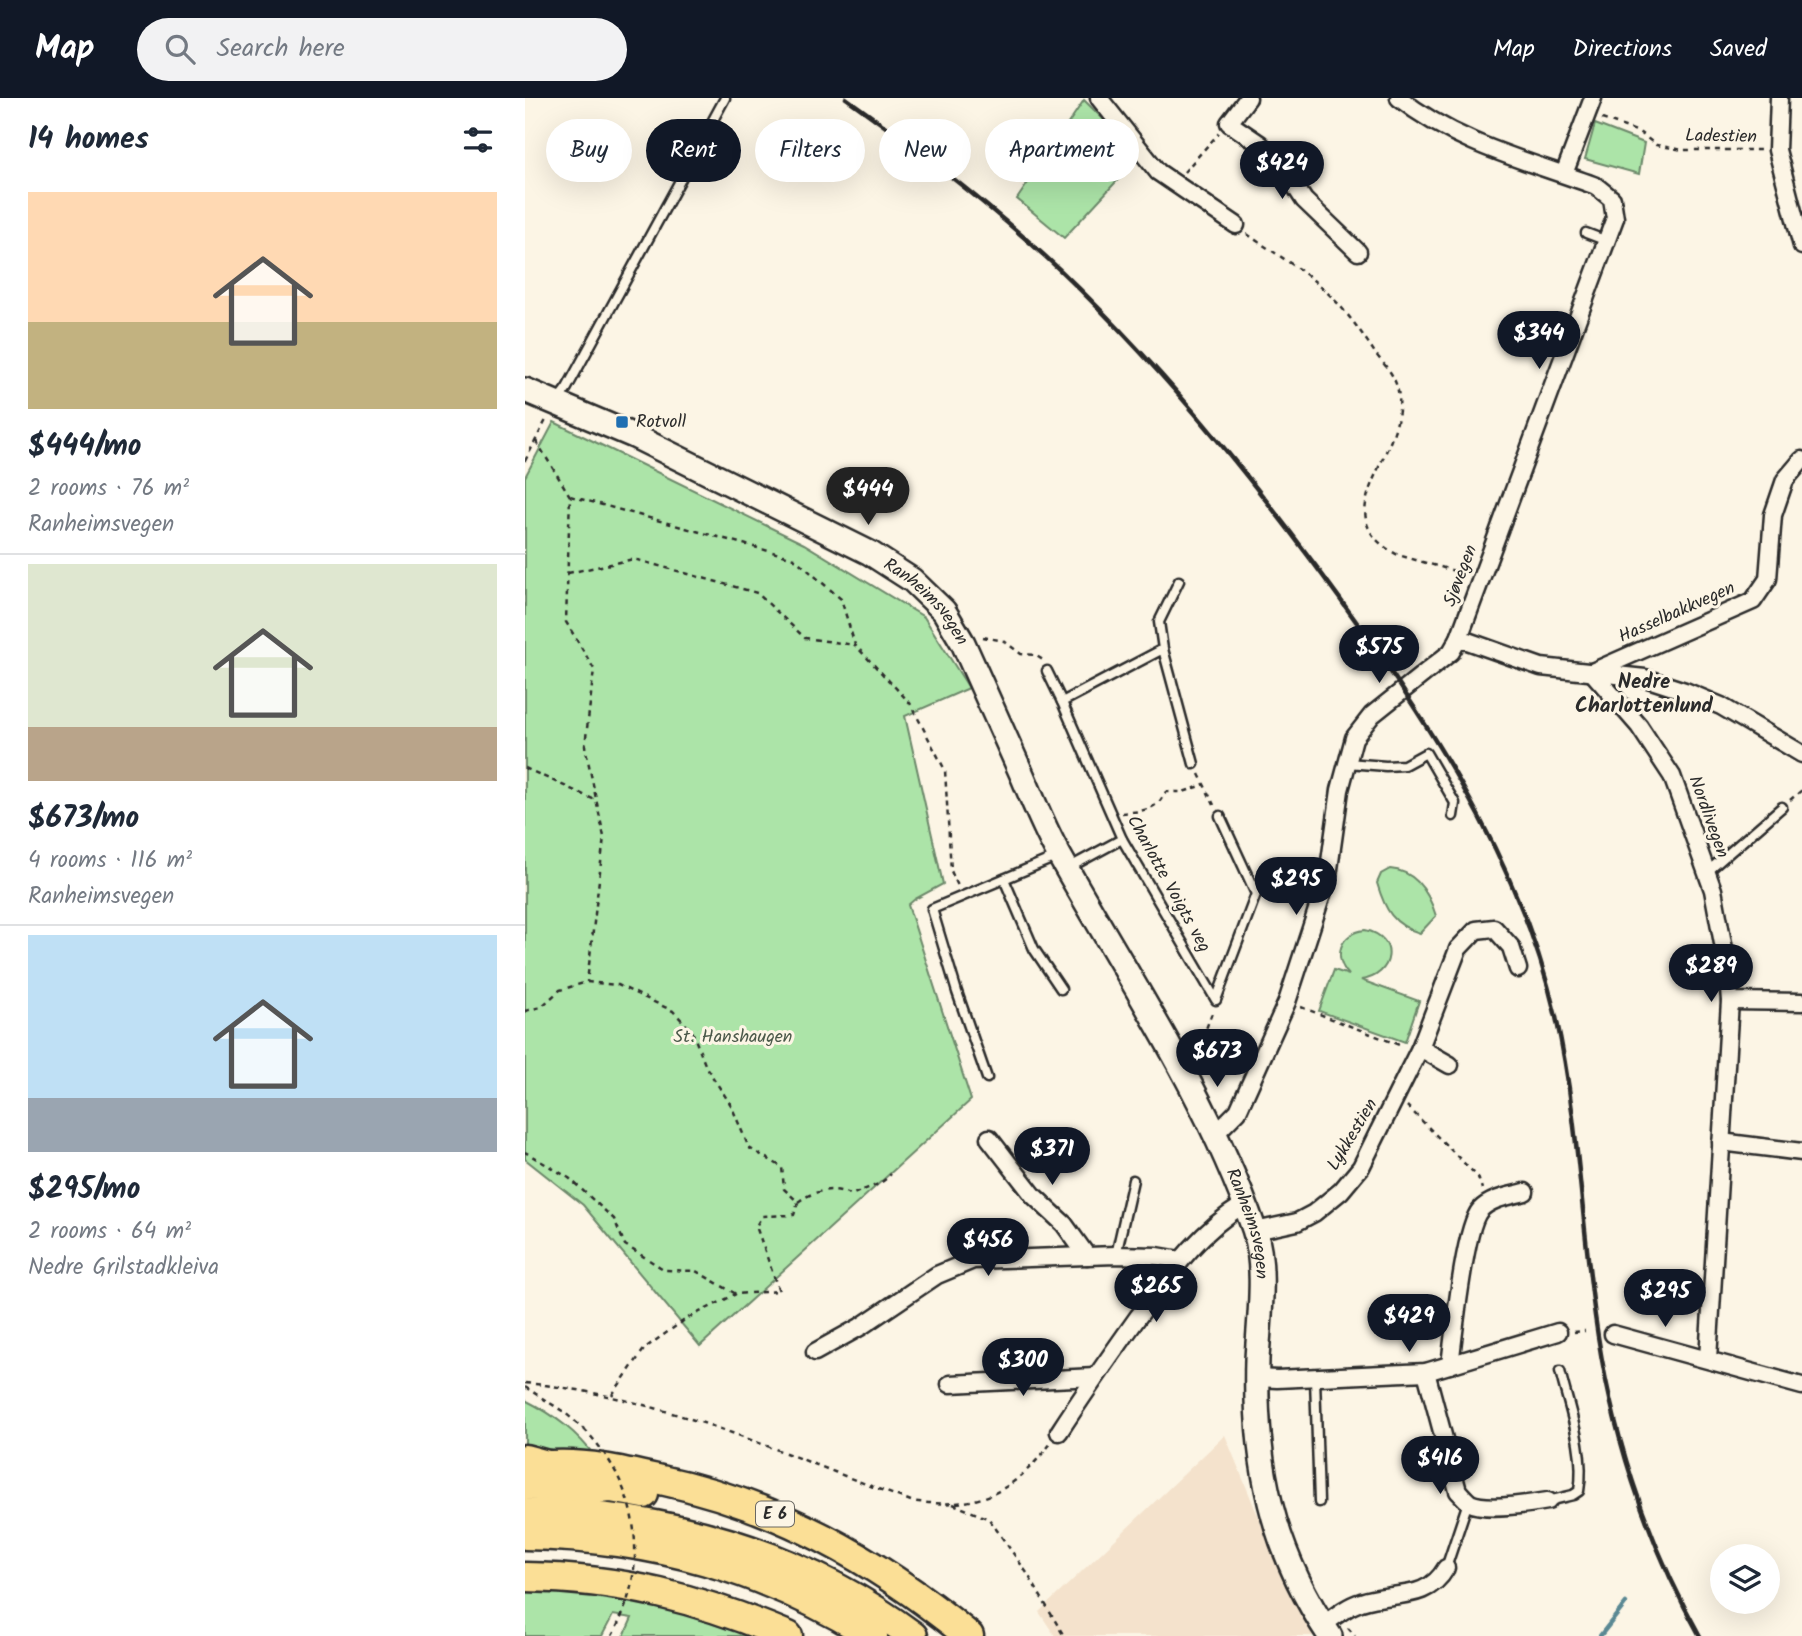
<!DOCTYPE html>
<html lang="en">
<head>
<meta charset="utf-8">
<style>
	body { margin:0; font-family:Kalam,sans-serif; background:#f2f2f3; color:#1f2937; height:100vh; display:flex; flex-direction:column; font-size:26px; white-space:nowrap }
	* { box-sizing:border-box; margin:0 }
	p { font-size:23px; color:#747a83 }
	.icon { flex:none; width:38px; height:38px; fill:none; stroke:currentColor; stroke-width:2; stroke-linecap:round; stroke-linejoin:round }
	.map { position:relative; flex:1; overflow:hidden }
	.side { display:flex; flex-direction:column; background:#fff; width:525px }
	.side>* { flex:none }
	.top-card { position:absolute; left:21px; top:21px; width:665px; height:63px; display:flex; gap:14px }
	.tools { position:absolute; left:1185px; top:1446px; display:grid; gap:14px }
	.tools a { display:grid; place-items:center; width:70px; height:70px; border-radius:50%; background:#fff; box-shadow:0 7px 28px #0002; font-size:35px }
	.price { position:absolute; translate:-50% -60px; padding:0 16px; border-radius:24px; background:#111827; color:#fff; font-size:23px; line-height:46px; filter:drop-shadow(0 2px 4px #0008) }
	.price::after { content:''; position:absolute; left:50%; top:42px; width:21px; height:16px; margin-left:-10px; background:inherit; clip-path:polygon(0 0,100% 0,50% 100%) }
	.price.current { background:#222; color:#fff }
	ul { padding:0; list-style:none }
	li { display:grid; align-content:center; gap:14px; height:371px; padding:0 28px }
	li+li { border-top:2px solid #e0e1e3 }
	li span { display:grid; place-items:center; height:217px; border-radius:0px; color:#555 }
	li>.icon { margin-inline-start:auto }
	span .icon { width:126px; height:126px; fill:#fffc; stroke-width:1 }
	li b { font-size:30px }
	h2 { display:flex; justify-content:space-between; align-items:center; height:84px; padding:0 28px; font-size:30px }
	.chip { padding:0 24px; border-radius:32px; background:#fff; box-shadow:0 7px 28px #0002; font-size:24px; line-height:63px }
	.chip.current { background:#111827; color:#fff }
	header { display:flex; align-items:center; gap:42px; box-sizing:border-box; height:98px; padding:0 35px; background:#111827; color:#fff }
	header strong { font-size:33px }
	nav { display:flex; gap:38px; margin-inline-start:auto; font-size:24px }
	.search { width:490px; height:63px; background:#f2f2f3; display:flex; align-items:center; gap:18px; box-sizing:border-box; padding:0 24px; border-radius:38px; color:#747a83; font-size:26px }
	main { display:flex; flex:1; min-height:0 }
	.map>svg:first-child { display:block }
	.built { fill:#f4e2cc }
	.green { fill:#ace4a8; stroke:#6c886a; stroke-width:2 }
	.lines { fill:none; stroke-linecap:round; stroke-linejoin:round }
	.stream { stroke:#5a8893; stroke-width:4.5 }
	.lane-casing { stroke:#2b2b2b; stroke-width:13 }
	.street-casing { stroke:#2b2b2b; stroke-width:21 }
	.secondary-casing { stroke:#2b2b2b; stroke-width:28 }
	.highway-casing { stroke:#2b2b2b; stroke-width:33 }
	.path { stroke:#2b2b2b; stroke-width:2.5; stroke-dasharray:5 5; stroke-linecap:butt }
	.lane { stroke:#fcf5e5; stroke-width:8 }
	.street { stroke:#fcf5e5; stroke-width:16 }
	.secondary { stroke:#fcf5e5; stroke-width:23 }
	.highway { stroke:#fbdf96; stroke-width:28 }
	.rail { stroke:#2b2b2b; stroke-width:4.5 }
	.path-bridge { stroke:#2b2b2b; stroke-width:2.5; stroke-dasharray:5 5; stroke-linecap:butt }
	.poi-dot { fill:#1f6fb2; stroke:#fcf5e5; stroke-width:2.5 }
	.labels { text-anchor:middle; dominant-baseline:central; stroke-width:6; stroke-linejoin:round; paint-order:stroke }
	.shield { fill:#fcf5e5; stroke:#6a6863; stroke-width:2 }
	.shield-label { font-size:16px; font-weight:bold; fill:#2b2b2b }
	.street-label { font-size:18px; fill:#2b2b2b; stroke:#fcf5e5 }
	.poi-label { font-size:18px; fill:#2b2b2b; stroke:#fcf5e5; text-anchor:start }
	.park-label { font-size:18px; fill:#4b594a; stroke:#fcf5e5 }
	.quarter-label { font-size:21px; font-weight:bold; fill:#2b2b2b; stroke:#fcf5e5 }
</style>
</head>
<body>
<header>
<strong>Map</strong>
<div class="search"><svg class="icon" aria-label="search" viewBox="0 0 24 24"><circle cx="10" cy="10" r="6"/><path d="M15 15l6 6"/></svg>Search here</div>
<nav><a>Map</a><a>Directions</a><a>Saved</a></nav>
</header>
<main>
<section class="side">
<h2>14 homes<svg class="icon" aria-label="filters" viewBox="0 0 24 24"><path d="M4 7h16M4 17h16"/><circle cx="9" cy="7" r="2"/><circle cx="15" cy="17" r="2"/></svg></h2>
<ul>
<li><span style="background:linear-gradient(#ffd9b3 60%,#c2b280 0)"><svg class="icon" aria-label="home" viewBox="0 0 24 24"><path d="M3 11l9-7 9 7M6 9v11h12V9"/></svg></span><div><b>$444/mo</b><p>2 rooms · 76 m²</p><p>Ranheimsvegen</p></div></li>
<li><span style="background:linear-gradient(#dfe7d0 75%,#b9a48a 0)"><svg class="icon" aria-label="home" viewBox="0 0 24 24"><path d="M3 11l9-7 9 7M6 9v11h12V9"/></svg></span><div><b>$673/mo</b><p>4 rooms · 116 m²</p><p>Ranheimsvegen</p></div></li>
<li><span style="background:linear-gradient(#bfe0f5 75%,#9aa5b1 0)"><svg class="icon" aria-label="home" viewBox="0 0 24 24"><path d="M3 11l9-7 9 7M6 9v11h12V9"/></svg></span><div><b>$295/mo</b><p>2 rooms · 64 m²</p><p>Nedre Grilstadkleiva</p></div></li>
</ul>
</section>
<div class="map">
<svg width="1277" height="1538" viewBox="0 0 1277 1538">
	<rect width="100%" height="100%" fill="#fcf5e5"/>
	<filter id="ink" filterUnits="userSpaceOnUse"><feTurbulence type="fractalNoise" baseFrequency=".0143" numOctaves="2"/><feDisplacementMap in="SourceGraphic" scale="14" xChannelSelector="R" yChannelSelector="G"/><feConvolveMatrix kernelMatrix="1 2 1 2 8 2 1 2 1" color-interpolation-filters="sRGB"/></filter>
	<g filter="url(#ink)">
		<polygon class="built" points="700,1337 760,1484 793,1538 530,1538 514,1514"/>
		<g class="green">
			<polygon points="559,2 615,58 539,140 492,101"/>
			<polygon points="1070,26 1119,45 1114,76 1060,61"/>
			<polygon points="29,324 279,446 399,519 444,590 380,618 418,786 390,801 383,807 446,1002 175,1248 58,1107 0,1061 0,379"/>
			<path d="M865 771C891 773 904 795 911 818L895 835C868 827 860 812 852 785L856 776Z"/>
			<path d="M840 832C875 839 869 878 836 882L894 903 880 944 794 913 809 872 824 877C807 859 815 835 840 832Z"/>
			<path d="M0 1302C30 1317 52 1334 72 1361L0 1350Z"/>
			<path d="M24 1493C98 1495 156 1514 225 1538H99L107 1520 88 1517 77 1538H0V1494Z"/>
		</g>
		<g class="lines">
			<polyline class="stream" points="1075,1538 1101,1505"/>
			<defs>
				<g id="lane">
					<polyline points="1061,135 1082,143"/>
					<polyline points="33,302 42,290 200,0"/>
					<polyline points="638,551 634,524 654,483"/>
					<polyline points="522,573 537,604"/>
					<polyline points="822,665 861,668 879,667 901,655 930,705 928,718"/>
					<polyline points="669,666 638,551 537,604 597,741 691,902 731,796 695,718"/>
					<polyline points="545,769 597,741"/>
					<polyline points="1182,774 1257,709"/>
					<polyline points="479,781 509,851 536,891"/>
					<polyline points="462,980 432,894 407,811 531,759"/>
					<polyline points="591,1157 608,1082"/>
					<polyline points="790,1280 794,1404"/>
					<path d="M1023 1403 1048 1397 1054 1393C1061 1355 1044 1310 1035 1273"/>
					<polyline points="921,1470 943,1404"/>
				</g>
				<g id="street">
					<polyline points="574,0 633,74 711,127"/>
					<polyline points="723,0 704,25 735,46 759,71 779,102 833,154"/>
					<polyline points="1254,0 1252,52 1277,148"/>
					<polyline points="1039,76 1068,0"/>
					<polyline points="934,540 1016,569 1120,580 1160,593 1196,608 1277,656"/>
					<polyline points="1069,573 1228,503 1243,481 1248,417 1260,382 1277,362"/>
					<polyline points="1067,574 1114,628 1147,678 1188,792 1202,867 1205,903 1183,1261"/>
					<polyline points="1205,903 1277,904"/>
					<polyline points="895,950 925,967"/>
					<path d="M691 1035 713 1013 762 904 803 778 815 692 829 640 847 617 926 554 934 540 1090 120 1087 101 1071 88C1003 63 932 46 874 0"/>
					<polyline points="464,1040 509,1098 539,1126 562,1158"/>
					<polyline points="1196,1044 1277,1054"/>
					<polyline points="730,1133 772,1124 789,1115 816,1093 836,1069 895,950 933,851 951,832 969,830 986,849 993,871"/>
					<polyline points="1088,1236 1277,1288"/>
					<polyline points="290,1254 335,1229 412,1177 448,1162 591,1157 632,1158 655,1162"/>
					<path d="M925 1267C929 1237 939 1130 955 1112 966 1100 985 1098 1000 1094"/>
					<path d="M901 1274 933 1393C937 1397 941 1402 945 1405 962 1413 1005 1406 1023 1403"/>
					<polyline points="732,1280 752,1281 901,1274 1033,1234"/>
					<polyline points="425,1286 570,1279"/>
					<path d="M534 1334C559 1295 586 1257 613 1219 645 1176 672 1135 718 1107"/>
					<path d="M798 1527C809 1519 822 1508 836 1504 868 1493 902 1504 921 1470"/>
				</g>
				<g id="secondary">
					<path id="s1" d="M0 292 109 338 345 455 387 482 419 513 438 545C458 590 478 634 498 679 509 705 520 732 534 757 603 880 683 998 729 1131 742 1168 734 1222 732 1261 729 1364 746 1451 805 1538"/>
				</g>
				<g id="highway">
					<polyline points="0,1361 41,1372"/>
					<path d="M26 1367C62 1365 97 1373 132 1381 253 1407 349 1460 444 1538"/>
					<polyline points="0,1387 62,1392 86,1390 119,1396"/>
					<path d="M0 1415C138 1415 277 1455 388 1538"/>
					<path d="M0 1437C128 1439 239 1470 348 1538"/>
					<path d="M0 1479C95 1480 176 1501 263 1538"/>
				</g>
			</defs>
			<use href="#lane" class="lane-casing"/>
			<use href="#street" class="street-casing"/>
			<use href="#secondary" class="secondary-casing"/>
			<use href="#highway" class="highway-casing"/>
			<g class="path">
				<polyline points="1077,21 1114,34 1131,47 1158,52 1238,52"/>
				<polyline points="659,74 694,35"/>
				<path d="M722 136C746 153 774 169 796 189 817 207 835 232 850 255 856 263 865 272 869 281 899 346 788 413 873 457L940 476"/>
				<polyline points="11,343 45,398 41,524 69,571 60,648 79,739 62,884"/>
				<polyline points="0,363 21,322"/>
				<polyline points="45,398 269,460 316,501 330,547 385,605 420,672 426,773 433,788"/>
				<polyline points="43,475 109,461 232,495 280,540 330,547"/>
				<polyline points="458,539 479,543 496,556 510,557 518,562"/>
				<polyline points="0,670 70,702"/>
				<polyline points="674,676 689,707"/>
				<polyline points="1265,702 1277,692"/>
				<path d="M597 715C609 714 625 713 634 704 637 701 638 697 641 694H658L679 687"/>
				<polyline points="776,909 877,948"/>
				<polyline points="0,913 16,909 35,892 62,884 93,887 148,913 167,933 181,969 206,1007 224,1050 257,1069 259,1091 273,1104 269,1117 237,1118 231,1128 254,1193 211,1196 171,1173 140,1172 100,1147 89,1121 44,1080 0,1054"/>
				<polyline points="671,958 688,912"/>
				<polyline points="882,1008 953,1079 957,1091"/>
				<path d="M273 1104C289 1092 310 1088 327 1097 343 1088 353 1090 366 1076"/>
				<polyline points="1049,1234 1060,1233"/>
				<path d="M0 1285C136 1297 259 1357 386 1403 451 1412 486 1397 526 1345"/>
				<polyline points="0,1289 39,1314 59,1331"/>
				<polyline points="87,1297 120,1250 161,1221 211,1196"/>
				<polyline points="428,1406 464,1421 502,1475 539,1538"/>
				<polyline points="823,1530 830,1538"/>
			</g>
			<use href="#lane" class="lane"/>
			<use href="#street" class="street"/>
			<use href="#secondary" class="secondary"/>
			<use href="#highway" class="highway"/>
			<path class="rail" d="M321 0C395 53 468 109 535 172 650 282 748 406 840 536 922 654 998 777 1031 919 1053 1018 1056 1118 1070 1218 1085 1329 1120 1440 1175 1538"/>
			<path class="path-bridge" d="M59 1331C115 1388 126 1468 87 1538"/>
		</g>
	</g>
	<rect class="poi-dot" x="90" y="317" width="14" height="14" rx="3.5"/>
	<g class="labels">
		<rect class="shield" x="231" y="1403.5" width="38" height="25" rx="5"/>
		<g class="shield-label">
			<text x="250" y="1416">E 6</text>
		</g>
		<g class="street-label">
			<text transform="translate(1196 39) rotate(1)">Ladestien</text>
			<text transform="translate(936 478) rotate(-69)">Sjøvegen</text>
			<text stroke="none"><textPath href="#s1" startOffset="457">Ranheimsvegen</textPath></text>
			<text transform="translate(1152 515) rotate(-24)">Hasselbakkvegen</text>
			<text transform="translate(1183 719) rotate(70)">Nordlivegen</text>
			<text transform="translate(643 786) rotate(61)">Charlotte Voigts veg</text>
			<text transform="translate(828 1037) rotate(-59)">Lykkestien</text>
			<text stroke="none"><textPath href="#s1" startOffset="1162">Ranheimsvegen</textPath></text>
		</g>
		<g class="poi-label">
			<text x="111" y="324">Rotvoll</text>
		</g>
		<g class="park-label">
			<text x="208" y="939">St. Hanshaugen</text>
		</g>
		<g class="quarter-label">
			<text x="1119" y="584">Nedre<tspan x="1119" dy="24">Charlottenlund</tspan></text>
		</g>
	</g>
</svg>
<div class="tools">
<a><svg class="icon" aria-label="layers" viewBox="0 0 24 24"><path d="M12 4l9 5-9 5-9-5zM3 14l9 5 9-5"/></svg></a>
</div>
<b class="price" style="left:757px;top:103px">$424</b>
<b class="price" style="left:1014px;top:273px">$344</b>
<b class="price current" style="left:343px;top:429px">$444</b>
<b class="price" style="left:854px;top:587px">$575</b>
<b class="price" style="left:771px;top:819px">$295</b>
<b class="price" style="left:1186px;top:906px">$289</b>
<b class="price" style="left:692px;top:991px">$673</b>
<b class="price" style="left:527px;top:1089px">$371</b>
<b class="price" style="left:463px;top:1180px">$456</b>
<b class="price" style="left:631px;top:1226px">$265</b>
<b class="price" style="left:1140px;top:1231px">$295</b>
<b class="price" style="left:884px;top:1256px">$429</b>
<b class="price" style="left:498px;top:1300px">$300</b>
<b class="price" style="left:915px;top:1398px">$416</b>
<div class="top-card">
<a class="chip">Buy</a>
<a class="chip current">Rent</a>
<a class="chip">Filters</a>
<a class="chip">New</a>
<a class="chip">Apartment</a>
</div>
</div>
</main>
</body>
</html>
